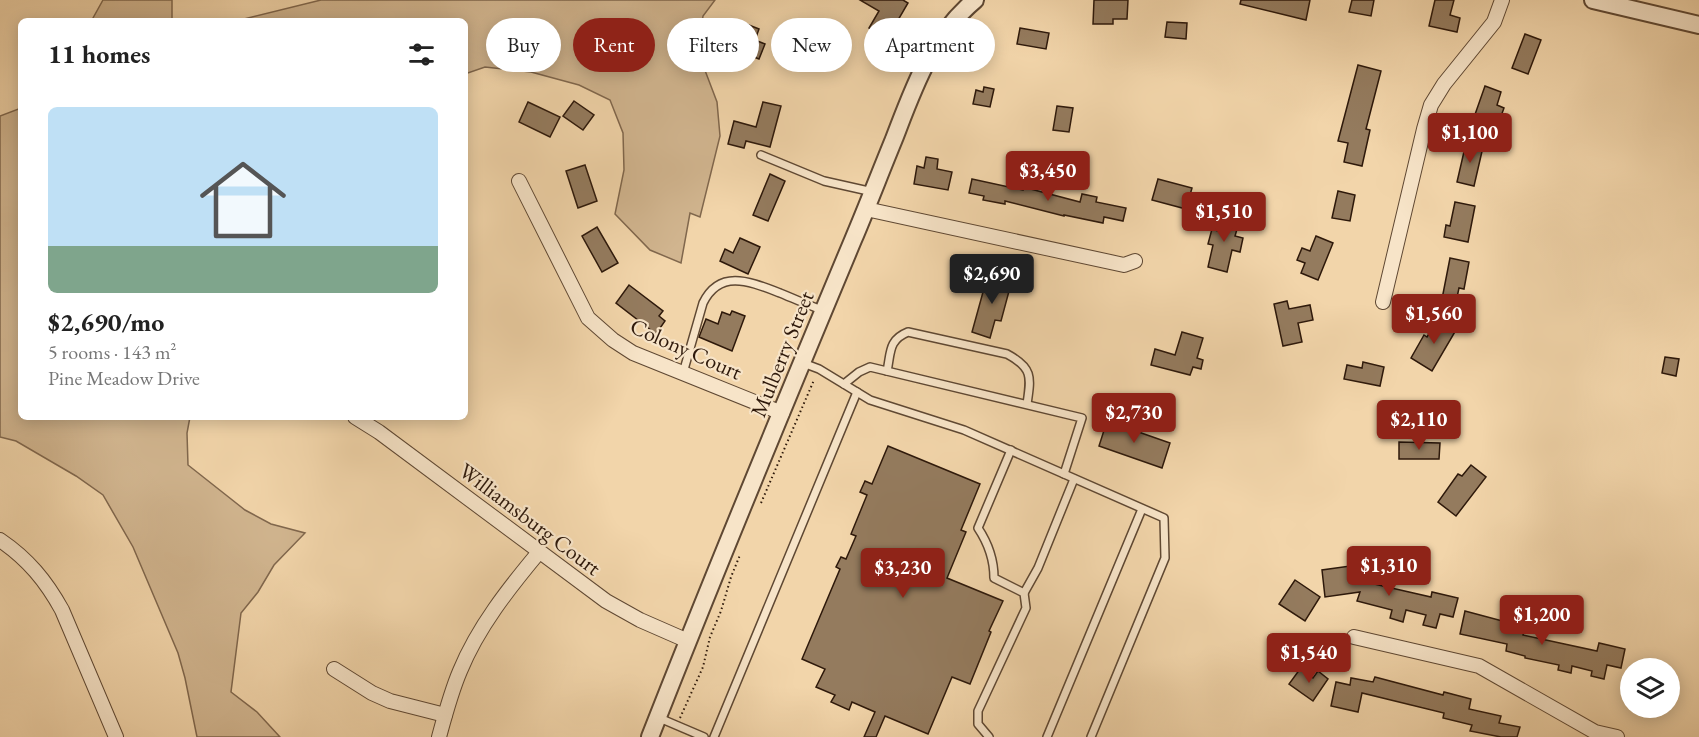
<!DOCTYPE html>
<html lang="en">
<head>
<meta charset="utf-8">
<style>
	body { margin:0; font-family:"EB Garamond",serif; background:#f2f2f2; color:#222; height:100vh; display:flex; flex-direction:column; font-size:22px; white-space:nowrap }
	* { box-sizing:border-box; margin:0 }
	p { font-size:20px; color:#767676 }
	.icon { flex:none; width:33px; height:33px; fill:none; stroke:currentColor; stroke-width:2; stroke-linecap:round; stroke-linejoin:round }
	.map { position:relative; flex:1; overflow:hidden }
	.drawer { position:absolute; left:18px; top:18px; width:450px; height:402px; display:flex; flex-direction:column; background:#fff; border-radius:9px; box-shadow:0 3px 15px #0003 }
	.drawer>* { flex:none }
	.banner { position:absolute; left:486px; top:18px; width:570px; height:54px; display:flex; gap:12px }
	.tools { position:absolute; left:1620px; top:658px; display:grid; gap:12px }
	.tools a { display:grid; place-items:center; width:60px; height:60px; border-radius:50%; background:#fff; box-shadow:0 3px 15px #0003; font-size:30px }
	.price { position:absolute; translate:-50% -51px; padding:0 14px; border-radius:6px; background:#8f2418; color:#fff; font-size:20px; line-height:39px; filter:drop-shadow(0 2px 3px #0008) }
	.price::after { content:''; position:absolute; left:50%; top:36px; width:18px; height:14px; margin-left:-9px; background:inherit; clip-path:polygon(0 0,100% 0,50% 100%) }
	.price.active { background:#222; color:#fff }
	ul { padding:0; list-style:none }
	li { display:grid; align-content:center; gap:12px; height:318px; padding:0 30px }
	li span { display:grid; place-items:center; height:186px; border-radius:9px; color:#555 }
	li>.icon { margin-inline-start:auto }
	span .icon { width:108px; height:108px; fill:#fffc; stroke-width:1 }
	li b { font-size:26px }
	h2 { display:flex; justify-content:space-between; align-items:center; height:72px; padding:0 30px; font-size:26px }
	.pill { padding:0 21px; border-radius:27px; background:#fff; box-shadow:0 3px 15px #0003; font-size:21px; line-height:54px }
	.pill.active { background:#8f2418; color:#fff }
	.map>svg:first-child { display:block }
	.green { fill:#d1b58f; stroke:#80674d; stroke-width:1.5 }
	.building { fill:#947b5e; stroke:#2e190b; stroke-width:1.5 }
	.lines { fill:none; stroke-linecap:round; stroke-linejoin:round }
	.service-casing { stroke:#5f4833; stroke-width:10 }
	.minor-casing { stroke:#5f4833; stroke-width:16 }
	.tertiary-casing { stroke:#5f4833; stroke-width:20 }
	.path { stroke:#2e190b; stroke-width:2; stroke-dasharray:1.5 3; stroke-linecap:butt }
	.service { stroke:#f7e4c8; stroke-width:7 }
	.minor { stroke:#f7e4c8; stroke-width:14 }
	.tertiary { stroke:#f7e4c8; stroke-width:16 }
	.labels { text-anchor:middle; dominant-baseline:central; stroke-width:4.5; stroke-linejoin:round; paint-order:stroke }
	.street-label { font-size:22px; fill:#2e190b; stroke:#f7e4c8 }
</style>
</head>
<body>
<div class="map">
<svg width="1699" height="737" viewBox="0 0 1699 737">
	<rect width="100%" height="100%" fill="#f2d5aa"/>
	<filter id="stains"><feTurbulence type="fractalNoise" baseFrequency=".00333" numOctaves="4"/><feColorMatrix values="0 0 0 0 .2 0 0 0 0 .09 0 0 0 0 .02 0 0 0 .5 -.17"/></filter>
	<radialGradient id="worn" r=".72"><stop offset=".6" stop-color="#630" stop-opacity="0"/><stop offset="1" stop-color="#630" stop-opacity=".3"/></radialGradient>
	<g class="green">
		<polygon points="103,0 172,0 172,21 92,21 93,18"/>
		<polygon points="321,0 715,0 703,16 698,52 717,102 720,136 700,217 690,213 681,263 650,250 615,214 624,170 623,133 610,100 579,85 531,72 485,67 465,74 465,21 236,21"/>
		<polygon points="21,108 21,417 190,417 187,433 188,465 245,510 271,524 305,533 274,565 258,592 241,613 231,692 257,712 280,737 197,737 185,678 178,653 133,547 103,495 76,476 16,441 0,437 0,116"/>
	</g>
	<g class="building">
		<polygon points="860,0 903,0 908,3 887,39 869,28 879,11"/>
		<polygon points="1094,0 1128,0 1127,19 1113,19 1113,24 1093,24"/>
		<polygon points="1241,0 1310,0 1306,20 1240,4"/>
		<polygon points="1352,0 1374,0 1371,16 1349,12"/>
		<polygon points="1435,0 1454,0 1450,15 1460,18 1457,32 1429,26"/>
		<polygon points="741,22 759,29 755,40 765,44 759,59 731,48"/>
		<polygon points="1167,22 1187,23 1186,39 1165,37"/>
		<polygon points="1020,28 1049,33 1046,49 1017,44"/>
		<polygon points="1525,34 1541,40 1528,74 1512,68"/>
		<polygon points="1358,65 1381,71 1366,129 1370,130 1362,166 1344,162 1348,143 1338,141"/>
		<polygon points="1485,86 1501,92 1497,105 1504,108 1500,119 1493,116 1489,128 1472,123"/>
		<polygon points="984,87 994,89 990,107 973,104 976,90 983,92"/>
		<polygon points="574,101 594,115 583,130 563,116"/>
		<polygon points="528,102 560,117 550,137 519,122"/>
		<polygon points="763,102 781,106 770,147 746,141 744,148 728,144 734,121 756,127"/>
		<polygon points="1057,106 1073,108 1069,132 1053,130"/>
		<polygon points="1466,143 1483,147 1474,186 1457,182"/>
		<polygon points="926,157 938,159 937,169 952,172 948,190 914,184 917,166 924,168"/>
		<polygon points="585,165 597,201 578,208 566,171"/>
		<polygon points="770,174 785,181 768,221 753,215"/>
		<polygon points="972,179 1023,190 1023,187 1080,202 1082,194 1097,197 1096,202 1126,208 1123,221 1104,217 1103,223 1064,215 1064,216 1005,201 1005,204 983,200 984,196 969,193"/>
		<polygon points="1158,179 1192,188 1186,209 1152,200"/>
		<polygon points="1338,191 1355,195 1350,221 1332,218"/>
		<polygon points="1455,202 1475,206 1468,242 1444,237 1446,225 1450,226"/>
		<polygon points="1222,215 1240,219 1235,236 1243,238 1240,252 1232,250 1227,272 1208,267 1213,245 1208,244 1212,229 1218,231"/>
		<polygon points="597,227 618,263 602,272 582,236"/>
		<polygon points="1316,236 1333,243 1318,280 1301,273 1305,263 1297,260 1302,248 1310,251"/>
		<polygon points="740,238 760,247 748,274 720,261 725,249 733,253"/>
		<polygon points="1450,258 1469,262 1464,289 1459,288 1456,302 1442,299"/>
		<polygon points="988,274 1012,280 1001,321 995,320 990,338 972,332"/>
		<polygon points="629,285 663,311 659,316 665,321 656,334 616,303"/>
		<polygon points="1287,301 1289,309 1310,305 1313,320 1298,323 1302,342 1283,346 1274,304"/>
		<polygon points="732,311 745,316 732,351 699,337 706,319 718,324 722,312 730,315"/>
		<polygon points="1438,319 1456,330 1432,371 1411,358 1424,335 1427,337"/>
		<polygon points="1182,332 1203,338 1197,358 1203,360 1201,369 1193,367 1190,375 1151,365 1155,349 1175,355"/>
		<polygon points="1665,357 1679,359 1676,376 1662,373"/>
		<polygon points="1363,362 1384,367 1380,386 1344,379 1347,365 1362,368"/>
		<polygon points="1107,421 1170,443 1162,468 1099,446"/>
		<polygon points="1399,442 1440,443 1439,459 1399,459"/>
		<polygon points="888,446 980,484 961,530 966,532 947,578 1003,601 989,631 991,632 970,684 952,677 928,734 885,716 876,737 864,737 875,712 852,702 849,710 831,702 835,695 816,687 825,669 802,659 840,569 836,567 841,557 846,559 856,536 851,534 867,495 860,492 865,481 872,484"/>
		<polygon points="1471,465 1486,477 1456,516 1438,502 1458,474 1462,476"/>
		<polygon points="1350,566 1352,579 1431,597 1432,592 1458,598 1453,617 1440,614 1436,628 1423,625 1426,615 1406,610 1403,622 1390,618 1392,610 1357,601 1360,592 1325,597 1322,570"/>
		<polygon points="1295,580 1320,597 1305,621 1279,604"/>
		<polygon points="1465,611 1525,627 1523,635 1597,651 1599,643 1625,649 1621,668 1607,665 1604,679 1591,676 1592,671 1572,666 1571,673 1558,670 1559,665 1525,658 1525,656 1506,651 1507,644 1460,634"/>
		<polygon points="1301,635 1303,648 1296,649 1298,664 1275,667 1271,639"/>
		<polygon points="1300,669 1313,678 1318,671 1328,679 1313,701 1289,684"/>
		<polygon points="1375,677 1443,695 1444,692 1471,699 1469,709 1501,716 1499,723 1520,727 1517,737 1501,737 1470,731 1472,725 1443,718 1444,713 1362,693 1358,712 1331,706 1336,682 1350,685 1351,678 1373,682"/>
	</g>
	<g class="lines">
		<defs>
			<g id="service">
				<polyline points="761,155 824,181 873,192"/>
				<polyline points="803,363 819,369 870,400 964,430 1164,518 1165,558 1091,737"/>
				<path d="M887 371C891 353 888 340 908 332L1007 354C1033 368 1031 377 1027 404"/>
				<path d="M683 373 703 303C720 268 751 282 780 293 794 299 809 305 824 311"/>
				<polyline points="844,384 859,372 870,367 1082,418 1064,474"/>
				<polyline points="1024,593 1038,568 1074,479"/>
				<polyline points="657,717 704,737"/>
				<polyline points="714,737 857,392"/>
				<path d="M989 737 978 724V711L1026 608 1024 593 994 578C994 559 988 543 978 528L1011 450"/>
				<polyline points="1047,737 1142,509"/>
			</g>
			<g id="minor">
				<polyline points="519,181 588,318 613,340 633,353 782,413"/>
				<polyline points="866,209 1124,265 1135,261"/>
				<polyline points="1383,302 1424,129 1431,105 1444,84 1494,22 1502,0"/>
				<polyline points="355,417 379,432 606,601 640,620 688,641"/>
				<path d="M0 540C28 559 46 581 62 610L116 737"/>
				<polyline points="1354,637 1479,666 1595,732 1617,737"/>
				<polyline points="334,669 372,693 390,701 445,715"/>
				<path d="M439 737C445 715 451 692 460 671 478 627 509 588 539 552"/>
			</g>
			<g id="tertiary">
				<polyline points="1593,0 1699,25"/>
				<path d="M650 737C715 571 784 405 853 240 867 207 880 173 894 139 914 87 931 37 975 0"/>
			</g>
		</defs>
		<use href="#service" class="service-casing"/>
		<use href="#minor" class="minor-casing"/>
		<use href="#tertiary" class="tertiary-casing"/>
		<g class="path">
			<polyline points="761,503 814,380"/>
			<polyline points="680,718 703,667 710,637 721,611 731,577 740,555"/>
		</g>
		<use href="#service" class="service"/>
		<use href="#minor" class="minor"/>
		<use href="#tertiary" class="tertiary"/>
	</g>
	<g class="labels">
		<g class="street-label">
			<text transform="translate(686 349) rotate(24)">Colony Court</text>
			<text transform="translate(782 354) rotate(-68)">Mulberry Street</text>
			<text transform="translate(530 519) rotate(37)">Williamsburg Court</text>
		</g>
	</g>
	<rect width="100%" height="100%" filter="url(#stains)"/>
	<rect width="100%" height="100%" fill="url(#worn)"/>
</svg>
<div class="tools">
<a><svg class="icon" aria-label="layers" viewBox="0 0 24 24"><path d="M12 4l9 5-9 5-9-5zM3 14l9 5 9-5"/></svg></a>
</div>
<b class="price" style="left:1470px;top:164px">$1,100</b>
<b class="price" style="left:1048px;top:202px">$3,450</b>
<b class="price" style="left:1224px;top:243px">$1,510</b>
<b class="price active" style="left:992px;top:305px">$2,690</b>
<b class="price" style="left:1434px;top:345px">$1,560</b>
<b class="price" style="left:1134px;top:444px">$2,730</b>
<b class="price" style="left:1419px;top:451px">$2,110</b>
<b class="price" style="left:1389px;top:597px">$1,310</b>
<b class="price" style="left:903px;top:599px">$3,230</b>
<b class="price" style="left:1542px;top:646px">$1,200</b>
<b class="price" style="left:1309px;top:684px">$1,540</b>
<div class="banner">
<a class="pill">Buy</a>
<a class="pill active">Rent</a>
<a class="pill">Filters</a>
<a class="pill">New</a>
<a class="pill">Apartment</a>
</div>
<section class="drawer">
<h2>11 homes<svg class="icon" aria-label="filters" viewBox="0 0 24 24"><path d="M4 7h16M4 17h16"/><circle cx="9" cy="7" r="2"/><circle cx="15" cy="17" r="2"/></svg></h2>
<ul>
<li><span style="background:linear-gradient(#bfe0f5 75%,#7fa58c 0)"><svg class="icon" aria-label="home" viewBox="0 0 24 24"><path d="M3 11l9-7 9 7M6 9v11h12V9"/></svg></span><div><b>$2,690/mo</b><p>5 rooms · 143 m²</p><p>Pine Meadow Drive</p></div></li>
</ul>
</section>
</div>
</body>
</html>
